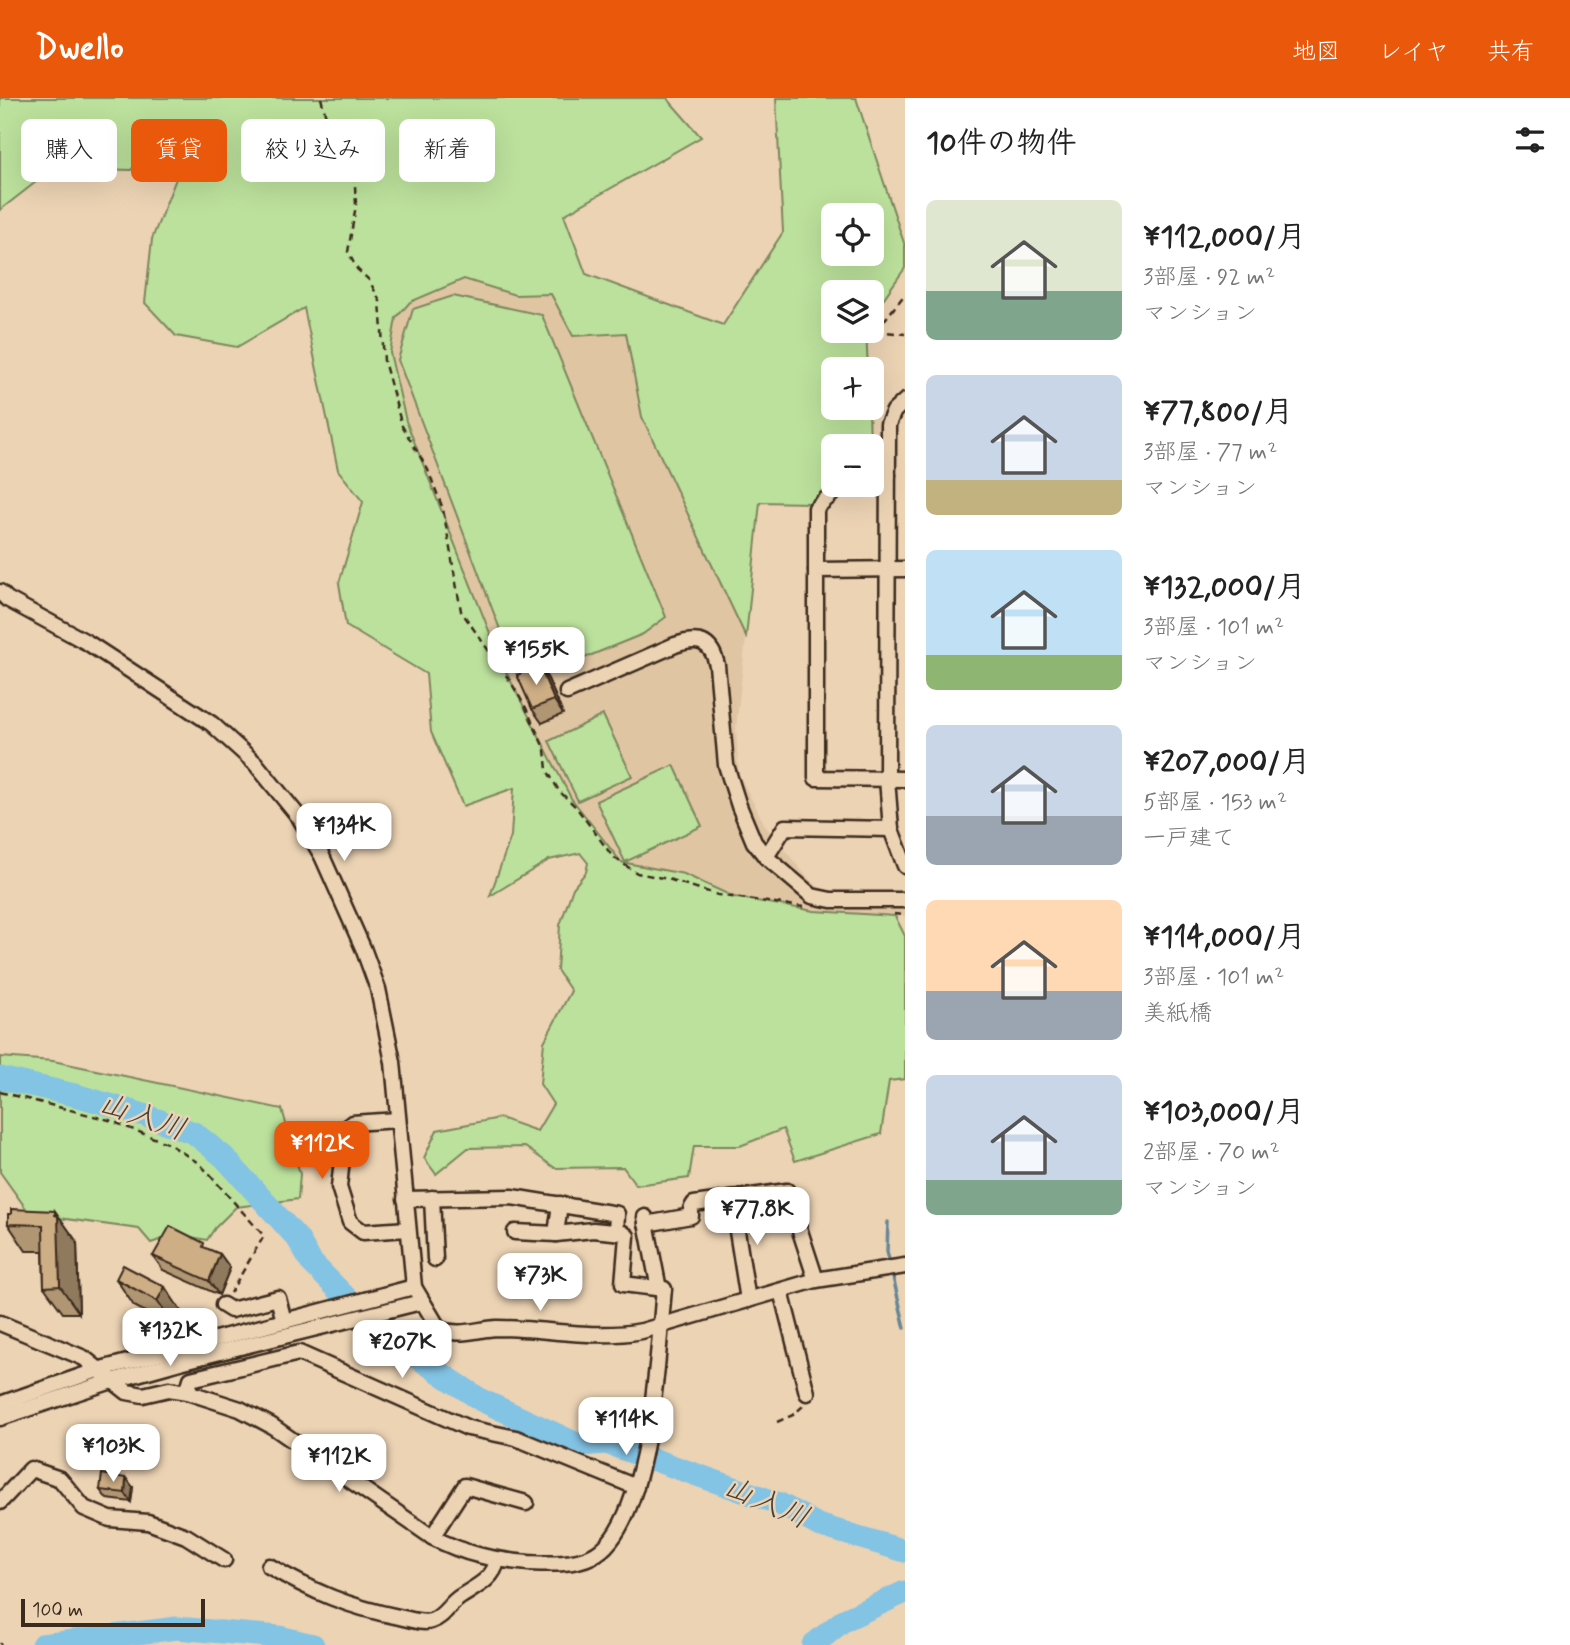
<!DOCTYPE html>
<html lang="ja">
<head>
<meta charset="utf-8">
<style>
	body { margin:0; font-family:Mynerve,"Klee One",sans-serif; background:#f2f2f2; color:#222; height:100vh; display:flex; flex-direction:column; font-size:26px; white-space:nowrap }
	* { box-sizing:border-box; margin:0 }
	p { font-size:23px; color:#767676 }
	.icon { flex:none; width:38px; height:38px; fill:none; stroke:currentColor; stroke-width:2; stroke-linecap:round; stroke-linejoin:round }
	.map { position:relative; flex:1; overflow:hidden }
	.sheet { display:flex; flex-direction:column; background:#fff; width:665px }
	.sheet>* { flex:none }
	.hud { position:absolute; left:21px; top:21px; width:665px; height:63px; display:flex; gap:14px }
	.fabs { position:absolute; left:821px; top:105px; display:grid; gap:14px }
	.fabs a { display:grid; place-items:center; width:63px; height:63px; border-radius:10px; background:#fff; box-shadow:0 7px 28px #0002; font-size:35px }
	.scale { position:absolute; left:21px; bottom:18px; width:184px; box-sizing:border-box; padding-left:7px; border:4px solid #3b2a1e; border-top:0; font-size:19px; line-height:24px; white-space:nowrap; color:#3b2a1e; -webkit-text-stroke:5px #ecd3b4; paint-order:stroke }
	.price { position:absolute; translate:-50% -60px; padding:0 16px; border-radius:14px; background:#fff; color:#222; font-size:23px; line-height:46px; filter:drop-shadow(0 2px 4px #0008) }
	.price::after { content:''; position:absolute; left:50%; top:42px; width:21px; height:16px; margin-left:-10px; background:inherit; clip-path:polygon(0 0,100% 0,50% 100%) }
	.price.current { background:#ea580c; color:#fff }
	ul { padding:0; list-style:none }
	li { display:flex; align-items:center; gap:21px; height:175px; padding:0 21px }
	li span { display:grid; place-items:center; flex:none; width:196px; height:140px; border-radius:10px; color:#555 }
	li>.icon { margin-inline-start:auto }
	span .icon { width:84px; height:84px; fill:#fffc; stroke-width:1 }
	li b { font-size:30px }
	h2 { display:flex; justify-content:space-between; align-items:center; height:84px; padding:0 21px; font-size:30px }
	.tag { padding:0 24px; border-radius:10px; background:#fff; box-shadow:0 7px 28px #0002; font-size:24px; line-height:63px }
	.tag.current { background:#ea580c; color:#fff }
	header { display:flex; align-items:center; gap:42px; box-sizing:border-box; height:98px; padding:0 35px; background:#ea580c; color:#fff }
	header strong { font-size:33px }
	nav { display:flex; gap:38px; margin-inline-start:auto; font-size:24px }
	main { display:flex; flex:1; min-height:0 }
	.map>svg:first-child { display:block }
	.built { fill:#e0c5a3 }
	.green { fill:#bce19c; stroke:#7c865d; stroke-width:2; fill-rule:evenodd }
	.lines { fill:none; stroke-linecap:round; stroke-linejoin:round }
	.stream { stroke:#668695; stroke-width:3.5 }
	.river { stroke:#83c3e4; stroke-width:23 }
	.minor-casing { stroke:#3b2a1e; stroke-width:19 }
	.path { stroke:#3b2a1e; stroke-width:2.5; stroke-dasharray:7 5; stroke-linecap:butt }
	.minor { stroke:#ecd3b4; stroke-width:14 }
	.wall { fill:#b09672; stroke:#3b2a1e; stroke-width:2 }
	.shaded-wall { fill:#907a5d; stroke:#3b2a1e; stroke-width:2 }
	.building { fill:#cdae85; stroke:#3b2a1e; stroke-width:2 }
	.labels { text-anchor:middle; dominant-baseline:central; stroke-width:5; stroke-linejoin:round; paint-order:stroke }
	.water-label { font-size:30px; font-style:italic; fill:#46413c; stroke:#ecd3b4 }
</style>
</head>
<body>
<header>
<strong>Dwello</strong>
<nav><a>地図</a><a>レイヤ</a><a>共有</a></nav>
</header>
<main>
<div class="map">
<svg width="905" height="1547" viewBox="0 0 905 1547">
	<rect width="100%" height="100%" fill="#ecd3b4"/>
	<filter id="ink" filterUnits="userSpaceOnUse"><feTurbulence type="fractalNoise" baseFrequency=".0143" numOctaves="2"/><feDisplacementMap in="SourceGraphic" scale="14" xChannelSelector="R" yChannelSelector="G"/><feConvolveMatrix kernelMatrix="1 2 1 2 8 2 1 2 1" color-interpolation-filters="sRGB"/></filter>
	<g filter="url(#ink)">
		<polygon class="built" points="464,181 515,197 551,196 574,238 626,235 642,319 746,539 736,630 739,677 766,729 807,779 817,788 828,792 905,795 905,818 814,813 734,799 684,776 621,764 571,700 503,568 406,323 390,255 396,220 410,204"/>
		<g class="green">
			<path d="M0 0H667L701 39 564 117 586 176 723 227 783 134 776 0H856L905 148V170L872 217V194H833V233H866L868 271H833V310H869L870 348H833V381L811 405 760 404 746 539 642 319 626 235 573 238 551 196 515 197 464 181 410 204 396 220 390 255 406 323 503 568 571 700 621 764 684 776 734 799 814 813 895 818 905 838V981L889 983 881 1036 795 1063 783 1031 740 1048H694L689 1080 636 1087 623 1069 555 1070 525 1049 468 1050 436 1076 424 1060 437 1032 500 1020 537 1033 553 1006 540 986 544 944 571 893 557 872 560 827 573 790 586 774 588 765 580 755 549 762 490 798 511 738 514 690 463 708 431 634 426 576 346 528 339 485 363 404 338 372 304 210 237 249 176 238 145 205 152 141 185 58 170 29 131 72 54 70 0 112ZM872 117V156H833V117Z"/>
			<polygon points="453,198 542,217 666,519 643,536 545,576 518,579 398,262 413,211"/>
			<polygon points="603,617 632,678 578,703 549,643"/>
			<polygon points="674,667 702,728 625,764 596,703"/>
			<polygon points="0,959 53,963 282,1011 300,1076 298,1101 236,1109 215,1130 207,1142 176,1136 151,1145 139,1131 30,1116 0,1074"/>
		</g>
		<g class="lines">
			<g class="stream">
				<polyline points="888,1124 887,1153 890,1167"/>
				<polyline points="892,1175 905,1230"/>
			</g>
			<g class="river">
				<polyline points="0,980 79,998 144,1017 194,1035 224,1059 298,1141 311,1164 382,1236 481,1302 579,1347 606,1345 780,1406 818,1427 905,1453"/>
				<polyline points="42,1547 177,1530 279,1539 313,1547"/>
				<polyline points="813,1547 844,1522 905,1494"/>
			</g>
			<defs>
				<g id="minor">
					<polyline points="905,303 894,313 888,326 887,681 891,731 905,768"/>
					<polyline points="872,377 888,377"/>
					<polyline points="905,471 816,472 816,680 905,681"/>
					<polyline points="816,472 816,410 842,387"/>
					<path d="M0 494 7 501 88 545 212 626 255 665 299 719 322 758 363 850 378 891 393 964 414 1189 439 1231C459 1239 477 1231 497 1230 546 1230 595 1242 642 1233L816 1182 905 1168"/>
					<path d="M567 594 675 547C698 539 711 542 717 567L726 667 739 708 754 744 766 759 812 798 831 802H905"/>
					<polyline points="766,759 785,729 891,731"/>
					<polyline points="398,1022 352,1025 345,1033 339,1089 350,1124 363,1134 408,1131"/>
					<polyline points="432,1100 435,1161"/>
					<polyline points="405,1101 512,1099 617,1116 616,1134"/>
					<polyline points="732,1102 748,1202"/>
					<polyline points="645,1119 659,1191"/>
					<polyline points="646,1126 691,1118 691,1111 694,1106 787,1093 816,1182"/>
					<polyline points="556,1136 560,1106"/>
					<polyline points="781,1193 807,1295"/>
					<polyline points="223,1207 231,1212 278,1200 284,1223"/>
					<path d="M0 1225 84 1260 127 1294 143 1297 169 1291 187 1294 240 1311 272 1328 432 1439C464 1456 493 1462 529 1465 549 1466 574 1467 592 1458 651 1430 658 1250 664 1191L623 1186 627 1138 623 1135 593 1132 556 1136 515 1134"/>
					<polyline points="187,1294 191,1281 299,1255 468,1330 516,1340 636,1389"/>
					<polyline points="0,1306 101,1271 414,1189"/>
					<polyline points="0,1320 112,1283 180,1264 421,1204"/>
					<polyline points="0,1404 31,1371 60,1381 84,1410 110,1421 148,1424 186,1438 224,1462"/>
					<polyline points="432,1439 465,1388 526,1405"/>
					<path d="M269 1468C313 1494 349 1509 399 1519 409 1521 422 1526 431 1523 444 1519 449 1506 460 1499 475 1489 493 1482 497 1463"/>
				</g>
			</defs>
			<use href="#minor" class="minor-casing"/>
			<g class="path">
				<polyline points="321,0 328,26 351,63 355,88 356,107 348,154 357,171 369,182 380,203 384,263 402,328 428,372 443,411 461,513 512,586 526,610 545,652 547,672 559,693 576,709 613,759 637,775 668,781 718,797 804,809"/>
				<polyline points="876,233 905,196"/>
				<polyline points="876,233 905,236"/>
				<polyline points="894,816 905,817"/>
				<polyline points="0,994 109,1022 169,1046 200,1066 264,1138 230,1195"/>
				<polyline points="777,1324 793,1317 803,1308"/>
				<polyline points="0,1545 1,1547"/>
			</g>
			<use href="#minor" class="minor"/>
		</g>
		<g class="wall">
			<polygon points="539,567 548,581 563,616 542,625 532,611"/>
			<polygon points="55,1113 77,1144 79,1215 63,1215 44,1189 43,1153 26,1153 8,1126"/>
			<polygon points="208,1151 220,1156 230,1170 219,1197 163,1172 153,1158"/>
			<polygon points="116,1181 183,1216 176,1230 134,1208"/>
			<polygon points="133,1389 131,1404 107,1401 100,1392"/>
		</g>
		<g class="shaded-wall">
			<polygon points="539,567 548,581 563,616 554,602"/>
			<polygon points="55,1113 77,1144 79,1215 60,1188"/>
			<polygon points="220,1156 230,1170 219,1197 209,1183"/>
			<polygon points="165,1189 183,1216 176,1230 157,1203"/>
			<polygon points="126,1380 133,1389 131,1404 125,1395"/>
		</g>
		<g class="building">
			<polygon points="539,567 554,602 532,611 517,577"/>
			<polygon points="11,1111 55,1113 55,1117 58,1118 60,1188 44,1189 43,1127 8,1126 8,1116 11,1116"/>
			<polygon points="170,1128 204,1145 203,1149 220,1156 209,1183 153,1158"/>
			<polygon points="123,1167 165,1189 157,1203 116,1181"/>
			<polygon points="102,1376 126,1380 125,1395 100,1392"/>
		</g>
	</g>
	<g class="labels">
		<g class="water-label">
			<text transform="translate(142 1019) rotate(19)">山入川</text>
			<text transform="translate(766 1405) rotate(23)">山入川</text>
		</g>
	</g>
</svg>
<div class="fabs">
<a><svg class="icon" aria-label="locate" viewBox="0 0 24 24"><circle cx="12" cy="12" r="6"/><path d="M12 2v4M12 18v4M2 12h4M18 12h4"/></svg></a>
<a><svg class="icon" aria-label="layers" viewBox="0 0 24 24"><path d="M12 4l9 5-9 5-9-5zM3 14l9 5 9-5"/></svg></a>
<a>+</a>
<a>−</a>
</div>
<div class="scale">100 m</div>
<b class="price" style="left:536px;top:589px">¥155K</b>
<b class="price" style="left:344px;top:765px">¥134K</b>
<b class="price current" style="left:322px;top:1083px">¥112K</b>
<b class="price" style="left:757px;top:1149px">¥77.8K</b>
<b class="price" style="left:540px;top:1215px">¥73K</b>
<b class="price" style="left:170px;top:1270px">¥132K</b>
<b class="price" style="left:402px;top:1282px">¥207K</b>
<b class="price" style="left:626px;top:1359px">¥114K</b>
<b class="price" style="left:113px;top:1386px">¥103K</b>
<b class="price" style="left:339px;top:1396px">¥112K</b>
<div class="hud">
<a class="tag">購入</a>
<a class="tag current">賃貸</a>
<a class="tag">絞り込み</a>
<a class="tag">新着</a>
</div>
</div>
<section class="sheet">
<h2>10件の物件<svg class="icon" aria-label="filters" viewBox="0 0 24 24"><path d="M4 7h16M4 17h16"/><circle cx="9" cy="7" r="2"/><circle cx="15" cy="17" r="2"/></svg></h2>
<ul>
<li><span style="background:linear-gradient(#dfe7d0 65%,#7fa58c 0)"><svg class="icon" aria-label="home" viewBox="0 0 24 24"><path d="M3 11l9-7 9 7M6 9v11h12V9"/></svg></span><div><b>¥112,000/月</b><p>3部屋 · 92 m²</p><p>マンション</p></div></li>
<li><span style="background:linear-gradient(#c9d6e8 75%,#c2b280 0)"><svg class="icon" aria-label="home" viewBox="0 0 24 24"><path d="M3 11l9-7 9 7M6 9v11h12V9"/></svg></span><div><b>¥77,800/月</b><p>3部屋 · 77 m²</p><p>マンション</p></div></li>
<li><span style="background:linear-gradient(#bfe0f5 75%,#8fb573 0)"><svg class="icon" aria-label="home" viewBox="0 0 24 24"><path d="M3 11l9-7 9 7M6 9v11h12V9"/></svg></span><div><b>¥132,000/月</b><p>3部屋 · 101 m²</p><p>マンション</p></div></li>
<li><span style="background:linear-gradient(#c9d6e8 65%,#9aa5b1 0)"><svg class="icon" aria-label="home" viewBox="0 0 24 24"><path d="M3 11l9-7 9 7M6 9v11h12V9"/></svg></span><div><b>¥207,000/月</b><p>5部屋 · 153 m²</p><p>一戸建て</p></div></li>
<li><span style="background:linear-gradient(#ffd9b3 65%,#9aa5b1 0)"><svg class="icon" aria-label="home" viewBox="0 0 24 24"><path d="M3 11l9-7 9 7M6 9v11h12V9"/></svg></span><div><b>¥114,000/月</b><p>3部屋 · 101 m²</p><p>美紙橋</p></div></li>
<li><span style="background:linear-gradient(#c9d6e8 75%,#7fa58c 0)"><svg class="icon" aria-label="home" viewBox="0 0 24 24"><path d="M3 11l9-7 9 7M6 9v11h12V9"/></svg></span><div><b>¥103,000/月</b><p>2部屋 · 70 m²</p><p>マンション</p></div></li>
</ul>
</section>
</main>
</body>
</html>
